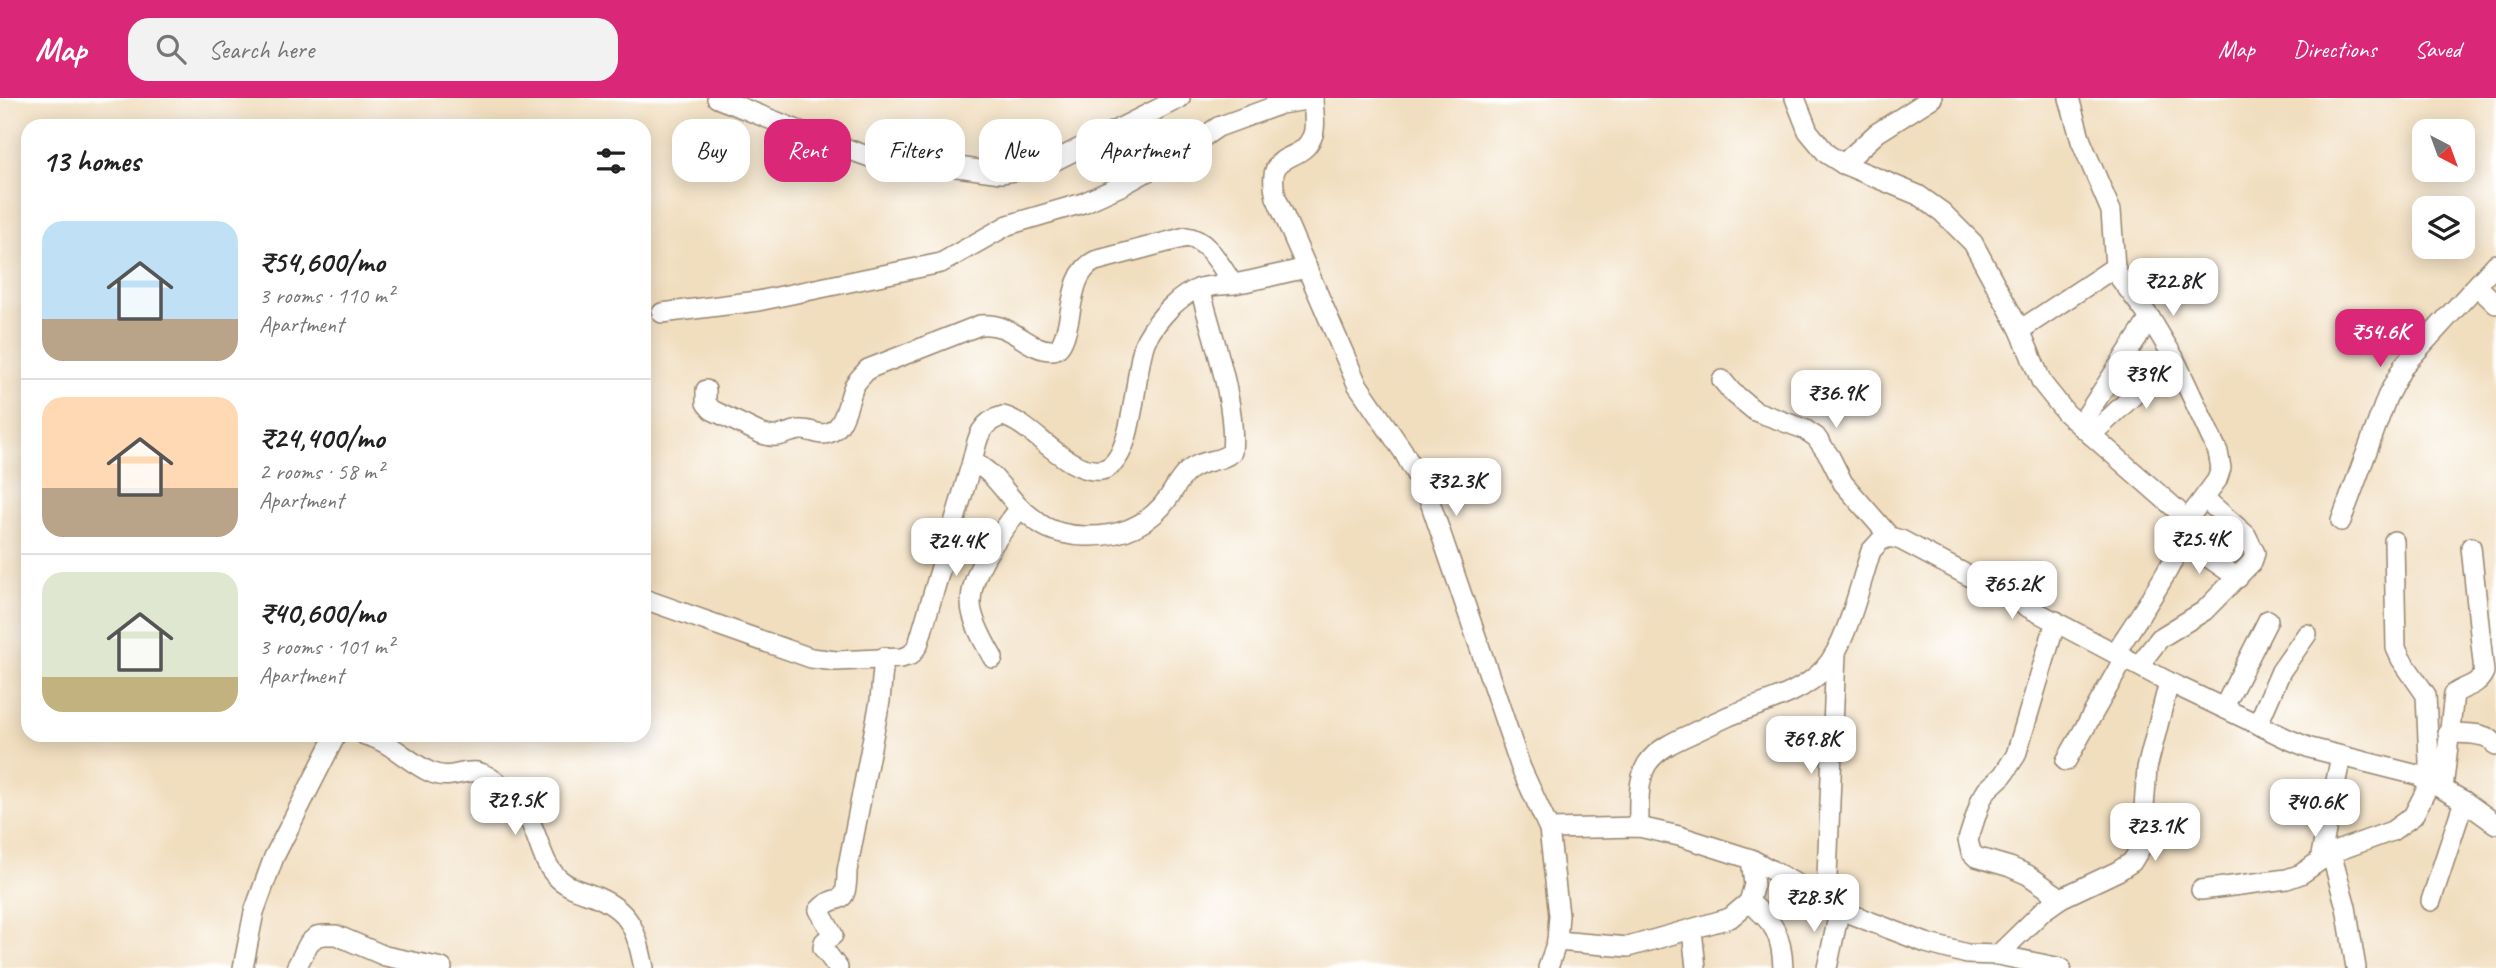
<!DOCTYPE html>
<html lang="en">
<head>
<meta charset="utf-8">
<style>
	body { margin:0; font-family:Caveat,sans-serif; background:#f2f2f2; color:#222; height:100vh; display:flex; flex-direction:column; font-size:26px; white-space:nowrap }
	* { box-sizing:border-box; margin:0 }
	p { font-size:23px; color:#767676 }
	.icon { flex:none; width:38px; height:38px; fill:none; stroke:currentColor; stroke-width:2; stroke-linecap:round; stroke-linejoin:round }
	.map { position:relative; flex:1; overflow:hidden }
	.panel { position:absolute; left:21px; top:21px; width:630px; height:623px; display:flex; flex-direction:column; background:#fff; border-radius:21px; box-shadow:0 4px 18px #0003 }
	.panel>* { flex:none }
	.banner { position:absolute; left:672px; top:21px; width:665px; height:63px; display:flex; gap:14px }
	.needle { width:46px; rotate:139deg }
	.controls { position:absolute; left:2412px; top:21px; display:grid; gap:14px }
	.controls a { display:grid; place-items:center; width:63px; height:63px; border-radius:14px; background:#fff; box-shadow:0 4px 18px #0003; font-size:35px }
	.price { position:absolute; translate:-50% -60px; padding:0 16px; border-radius:14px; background:#fff; color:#222; font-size:23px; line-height:46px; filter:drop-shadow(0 2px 4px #0008) }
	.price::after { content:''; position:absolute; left:50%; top:42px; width:21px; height:16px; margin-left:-10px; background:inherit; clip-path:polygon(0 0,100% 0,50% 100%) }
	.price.selected { background:#db2777; color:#fff }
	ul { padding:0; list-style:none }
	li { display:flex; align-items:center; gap:21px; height:175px; padding:0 21px }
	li+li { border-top:2px solid #e0e0e0 }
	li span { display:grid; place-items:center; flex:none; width:196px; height:140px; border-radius:21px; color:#555 }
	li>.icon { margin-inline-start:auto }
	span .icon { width:84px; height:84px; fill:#fffc; stroke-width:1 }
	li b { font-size:30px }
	h2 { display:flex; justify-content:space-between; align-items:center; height:84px; padding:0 21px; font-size:30px }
	.tag { padding:0 24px; border-radius:21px; background:#fff; box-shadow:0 4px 18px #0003; font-size:24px; line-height:63px }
	.tag.selected { background:#db2777; color:#fff }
	header { display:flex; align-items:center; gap:42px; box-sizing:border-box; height:98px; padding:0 35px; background:#db2777; color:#fff }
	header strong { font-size:33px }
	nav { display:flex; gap:38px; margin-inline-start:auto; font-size:24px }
	.search { width:490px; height:63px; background:#f2f2f2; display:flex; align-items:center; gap:18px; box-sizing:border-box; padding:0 24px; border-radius:21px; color:#767676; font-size:26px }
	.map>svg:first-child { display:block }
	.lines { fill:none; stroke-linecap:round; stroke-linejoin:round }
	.minor-casing { stroke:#96846e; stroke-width:22 }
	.minor { stroke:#fff; stroke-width:19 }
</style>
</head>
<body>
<header>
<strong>Map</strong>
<div class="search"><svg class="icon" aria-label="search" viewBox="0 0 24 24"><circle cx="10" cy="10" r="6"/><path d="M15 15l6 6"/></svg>Search here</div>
<nav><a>Map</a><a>Directions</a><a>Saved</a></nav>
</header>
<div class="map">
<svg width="2496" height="870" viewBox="0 0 2496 870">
	<rect width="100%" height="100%" fill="#fff"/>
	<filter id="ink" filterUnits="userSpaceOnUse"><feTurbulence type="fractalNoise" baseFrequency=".0143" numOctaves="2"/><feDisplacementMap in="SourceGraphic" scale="14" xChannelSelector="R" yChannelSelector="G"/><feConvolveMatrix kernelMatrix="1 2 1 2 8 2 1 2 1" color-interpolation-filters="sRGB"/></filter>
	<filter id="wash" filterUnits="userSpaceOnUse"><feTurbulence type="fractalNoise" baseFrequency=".00686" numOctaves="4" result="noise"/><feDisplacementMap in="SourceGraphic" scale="28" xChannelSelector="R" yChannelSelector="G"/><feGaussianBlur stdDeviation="1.57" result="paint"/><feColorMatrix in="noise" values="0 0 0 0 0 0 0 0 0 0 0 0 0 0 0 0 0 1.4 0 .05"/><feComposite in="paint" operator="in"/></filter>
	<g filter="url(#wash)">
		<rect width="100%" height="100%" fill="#f1debf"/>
	</g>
	<g filter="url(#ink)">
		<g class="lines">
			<defs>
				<g id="minor">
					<polyline points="717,0 830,45 890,66 943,67 1001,75 1042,69 1180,0"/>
					<path d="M1313 0C1313 11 1317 29 1312 39 1300 68 1264 49 1276 99L1357 286 1403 353 1428 398 1521 670 1549 731 1559 817 1557 843 1548 870"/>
					<path d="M1795 0 1808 33 1827 56 1843 66 1918 97 1942 114 1973 145 2020 232 2042 285 2066 315 2177 412C2179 416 2184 422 2185 426 2189 449 2130 531 2116 554"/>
					<polyline points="2069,0 2081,43 2111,113 2115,169 2119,179 2150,220 2174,260 2218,354 2221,370 2217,382 2185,425"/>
					<polyline points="1843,66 1877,35 1932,0"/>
					<polyline points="2477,188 2496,206"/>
					<polyline points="662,215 758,203 941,165 1008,127 1083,105 1123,87 1177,57 1218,29 1281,6 1313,1"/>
					<polyline points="2020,232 2115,169"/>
					<polyline points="1722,282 1732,294 1755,313 1804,331 1816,339 1830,359 1843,385 1890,439"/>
					<path d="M706 292V305L712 312 762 336C780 342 784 334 800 332 807 331 814 335 822 336 845 336 847 304 854 288 857 282 863 277 868 271L980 227C1011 223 1028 253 1052 252 1058 252 1061 247 1063 242 1074 218 1068 176 1095 163L1186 139C1208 141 1221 169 1233 186"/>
					<polyline points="2080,327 2150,220"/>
					<polyline points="2091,337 2174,260"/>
					<path d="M972 364C977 342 979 324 1003 318 1032 325 1066 376 1101 372 1137 367 1133 264 1147 240 1158 221 1179 196 1201 190 1211 187 1223 187 1233 186 1258 182 1282 175 1307 170"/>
					<polyline points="2341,423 2387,299 2404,267 2496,166"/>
					<polyline points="2183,442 2238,480"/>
					<path d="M644 501 811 560 836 563 901 560 911 557 918 547 972 364C992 372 1003 392 1018 408 1024 414 1032 419 1039 425 1051 434 1071 438 1085 438 1119 439 1149 428 1169 399 1175 390 1180 380 1188 373 1201 361 1220 365 1232 354 1237 305 1212 238 1200 190"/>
					<polyline points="2056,523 2016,657 2003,677 1987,692 1981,702 1968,742 1971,754 1976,759 2010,769 2028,777 2061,800"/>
					<path d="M993 560C985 546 971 522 971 505 971 471 1000 436 1020 410"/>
					<polyline points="2139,567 2160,540 2204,513 2252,464 2255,455 2246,437 2204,400"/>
					<polyline points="2224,609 2268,522"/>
					<polyline points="2258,626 2281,573 2307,536"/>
					<path d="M2448 635C2463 636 2490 633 2496 648"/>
					<path d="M365 637C390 643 408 664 430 674 450 683 459 672 477 674 495 677 514 701 525 715 540 736 539 763 559 781 568 789 580 793 592 797 631 812 636 832 644 870"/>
					<polyline points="2066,663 2125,559"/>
					<path d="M2443 691 2454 596C2466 587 2477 589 2484 574L2471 449"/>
					<path d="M1639 729C1639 710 1637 683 1647 666 1657 651 1675 643 1691 636 1703 630 1716 624 1729 618 1761 605 1800 597 1824 571 1847 546 1860 486 1871 453L1880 443 1890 439 1901 442 2169 584 2288 641 2310 650 2417 677 2464 703 2496 726"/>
					<polyline points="1549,731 1639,729 1679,738 1751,761 1853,817 1926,845 1967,856 1998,857 2061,870"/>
					<polyline points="2331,755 2346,809 2356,870"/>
					<polyline points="2320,762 2341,658"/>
					<polyline points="2201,792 2287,781 2301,776 2331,755 2392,733 2413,718 2430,685 2426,597 2401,561 2396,550 2394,443"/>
					<polyline points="1826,803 1836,555"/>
					<polyline points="2431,803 2464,703"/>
					<path d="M1749 804C1774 824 1782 837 1783 870"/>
					<polyline points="1692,832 1696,870"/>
					<polyline points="1557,843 1628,849 1730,820 1749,804 1754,787 1751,761"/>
					<polyline points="1998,857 2044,812 2061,800 2118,773 2132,764 2141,749 2147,670 2169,584"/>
					<polyline points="243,870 254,814 274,759 336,637"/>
					<polyline points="296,870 309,845 317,838 325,837 336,837 385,858 442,870"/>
					<path d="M838 870 823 850 824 844 833 837 819 812C837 792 847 814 847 773L880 603 884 559"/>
					<polyline points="1827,870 1840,810"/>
				</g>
			</defs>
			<use href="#minor" class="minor-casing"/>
			<use href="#minor" class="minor"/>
		</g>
	</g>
</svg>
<div class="controls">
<a><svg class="needle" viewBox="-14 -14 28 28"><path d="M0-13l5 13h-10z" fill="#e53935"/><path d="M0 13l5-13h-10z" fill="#767676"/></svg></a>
<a><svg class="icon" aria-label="layers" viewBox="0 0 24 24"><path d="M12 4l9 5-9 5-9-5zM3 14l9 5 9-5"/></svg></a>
</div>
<b class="price" style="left:2173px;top:220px">₹22.8K</b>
<b class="price selected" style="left:2380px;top:271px">₹54.6K</b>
<b class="price" style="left:2146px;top:313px">₹39K</b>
<b class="price" style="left:1836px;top:332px">₹36.9K</b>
<b class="price" style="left:1456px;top:420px">₹32.3K</b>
<b class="price" style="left:2199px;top:478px">₹25.4K</b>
<b class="price" style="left:956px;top:480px">₹24.4K</b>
<b class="price" style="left:2012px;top:523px">₹65.2K</b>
<b class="price" style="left:1811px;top:678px">₹69.8K</b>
<b class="price" style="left:515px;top:739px">₹29.5K</b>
<b class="price" style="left:2315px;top:741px">₹40.6K</b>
<b class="price" style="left:2155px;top:765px">₹23.1K</b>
<b class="price" style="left:1814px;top:836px">₹28.3K</b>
<div class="banner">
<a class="tag">Buy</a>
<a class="tag selected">Rent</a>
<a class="tag">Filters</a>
<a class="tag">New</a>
<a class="tag">Apartment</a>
</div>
<section class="panel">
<h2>13 homes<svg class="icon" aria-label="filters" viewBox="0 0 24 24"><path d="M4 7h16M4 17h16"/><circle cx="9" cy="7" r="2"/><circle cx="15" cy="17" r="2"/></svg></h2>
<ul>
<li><span style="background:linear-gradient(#bfe0f5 70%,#b9a48a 0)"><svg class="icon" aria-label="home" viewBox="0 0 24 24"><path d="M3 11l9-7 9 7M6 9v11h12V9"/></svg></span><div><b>₹54,600/mo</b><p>3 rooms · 110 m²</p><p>Apartment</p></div></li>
<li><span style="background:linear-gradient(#ffd9b3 65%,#b9a48a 0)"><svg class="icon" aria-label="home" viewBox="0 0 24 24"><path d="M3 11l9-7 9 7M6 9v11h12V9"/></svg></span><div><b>₹24,400/mo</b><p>2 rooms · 58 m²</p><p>Apartment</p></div></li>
<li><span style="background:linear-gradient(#dfe7d0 75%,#c2b280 0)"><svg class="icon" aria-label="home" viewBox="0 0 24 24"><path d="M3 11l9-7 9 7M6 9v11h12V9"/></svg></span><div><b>₹40,600/mo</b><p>3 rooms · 101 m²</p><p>Apartment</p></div></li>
</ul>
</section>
</div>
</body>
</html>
